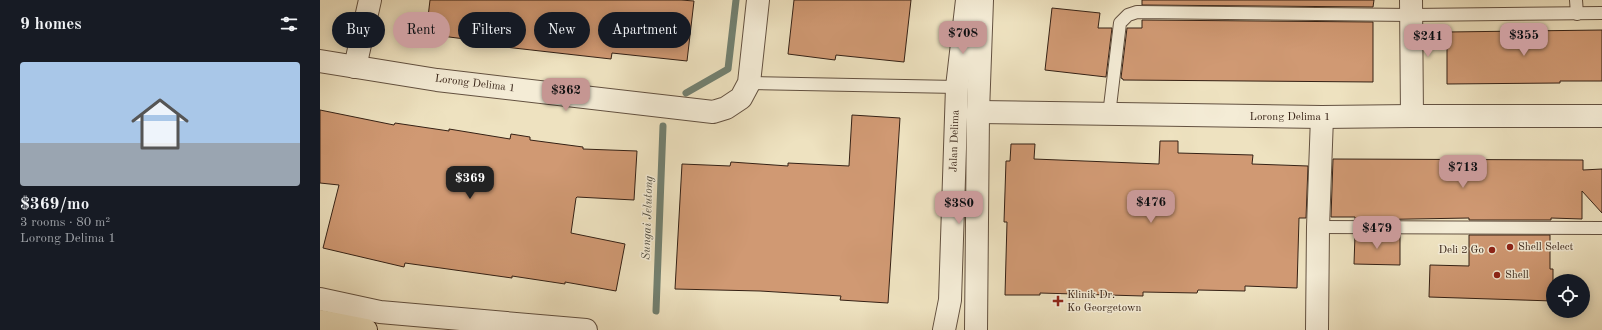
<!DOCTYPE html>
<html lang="en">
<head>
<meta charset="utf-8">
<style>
	body { margin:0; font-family:"Old Standard TT",serif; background:#242831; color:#f1f3f6; height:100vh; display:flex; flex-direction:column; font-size:15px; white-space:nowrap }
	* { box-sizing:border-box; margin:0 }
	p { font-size:13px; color:#9ea1a6 }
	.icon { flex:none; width:22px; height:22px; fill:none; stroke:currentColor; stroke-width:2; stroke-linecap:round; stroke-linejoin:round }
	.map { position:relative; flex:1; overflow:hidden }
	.drawer { display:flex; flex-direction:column; background:#171b24; width:320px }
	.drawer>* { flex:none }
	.guide { position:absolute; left:12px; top:12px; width:380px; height:36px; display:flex; gap:8px }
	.buttons { position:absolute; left:1226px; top:274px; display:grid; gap:8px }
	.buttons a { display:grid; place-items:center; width:44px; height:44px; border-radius:50%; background:#171b24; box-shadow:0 2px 10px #0003; font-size:20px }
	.price { position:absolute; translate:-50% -34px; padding:0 9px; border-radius:8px; background:#c59692; color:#111; font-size:13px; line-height:26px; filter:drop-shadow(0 1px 2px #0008) }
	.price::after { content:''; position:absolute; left:50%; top:24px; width:12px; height:9px; margin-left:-6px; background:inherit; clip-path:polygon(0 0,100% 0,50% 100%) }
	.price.active { background:#222; color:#fff }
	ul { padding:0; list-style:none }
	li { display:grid; align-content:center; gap:8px; height:212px; padding:0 20px }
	li span { display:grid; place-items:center; height:124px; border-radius:4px; color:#555 }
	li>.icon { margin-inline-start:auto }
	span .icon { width:72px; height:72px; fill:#fffc; stroke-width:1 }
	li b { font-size:17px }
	h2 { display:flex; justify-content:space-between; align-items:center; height:48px; padding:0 20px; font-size:17px }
	.chip { padding:0 14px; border-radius:18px; background:#171b24; box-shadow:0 2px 10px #0003; font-size:14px; line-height:36px }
	.chip.active { background:#c59692; color:#111 }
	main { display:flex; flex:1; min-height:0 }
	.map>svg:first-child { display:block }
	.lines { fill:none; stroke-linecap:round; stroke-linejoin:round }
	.stream { stroke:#728070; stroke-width:7 }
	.building { fill:#d09973; stroke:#352115 }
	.service-casing { stroke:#635140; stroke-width:14 }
	.minor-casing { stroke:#635140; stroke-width:24 }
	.tertiary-casing { stroke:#635140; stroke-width:24 }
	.trunk-casing { stroke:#352115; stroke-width:24 }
	.service { stroke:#f4ecd6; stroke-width:12 }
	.minor { stroke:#f4ecd6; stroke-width:22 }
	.tertiary { stroke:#f4ecd6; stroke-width:22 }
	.trunk { stroke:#eee2c0; stroke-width:22 }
	.poi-dot { fill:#8f2418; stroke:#f4ecd6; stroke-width:1.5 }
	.labels { text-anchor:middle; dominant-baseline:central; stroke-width:3; stroke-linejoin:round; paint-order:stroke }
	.street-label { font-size:11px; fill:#352115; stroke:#f4ecd6 }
	.poi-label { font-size:11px; fill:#352115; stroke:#f4ecd6; text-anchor:start }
	.water-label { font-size:12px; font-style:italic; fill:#535043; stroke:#f4ecd6 }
</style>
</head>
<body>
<main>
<section class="drawer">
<h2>9 homes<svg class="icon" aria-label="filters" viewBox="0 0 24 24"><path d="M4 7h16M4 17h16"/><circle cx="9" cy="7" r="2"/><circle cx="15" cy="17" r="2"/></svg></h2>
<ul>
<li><span style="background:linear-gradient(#a9c7e8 65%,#9aa5b1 0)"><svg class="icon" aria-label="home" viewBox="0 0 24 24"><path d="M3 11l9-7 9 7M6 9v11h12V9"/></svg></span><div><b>$369/mo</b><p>3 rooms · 80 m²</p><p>Lorong Delima 1</p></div></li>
</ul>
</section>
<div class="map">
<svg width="1282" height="330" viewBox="0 0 1282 330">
	<rect width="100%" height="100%" fill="#eee2c0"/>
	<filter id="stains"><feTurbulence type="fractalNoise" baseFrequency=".005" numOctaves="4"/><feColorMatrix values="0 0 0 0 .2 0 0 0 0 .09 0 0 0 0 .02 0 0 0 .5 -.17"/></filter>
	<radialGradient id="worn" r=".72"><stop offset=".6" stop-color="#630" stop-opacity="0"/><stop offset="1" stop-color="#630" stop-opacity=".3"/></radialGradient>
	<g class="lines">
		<g class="stream">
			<polyline points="366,93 408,69 416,0"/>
			<polyline points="336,311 343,126"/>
		</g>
	</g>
	<g class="building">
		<polygon points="110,0 361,0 374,1 367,61 292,53 291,59 176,46 176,43 106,34"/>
		<polygon points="474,0 591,0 584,62 516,55 515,60 468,54"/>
		<polygon points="822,0 1054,0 1053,7 822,5"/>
		<polygon points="732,8 780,13 778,28 792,28 786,77 725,70"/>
		<polygon points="822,20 1053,22 1053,82 803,80 803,79 801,78 807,28 822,28"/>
		<polygon points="1282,30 1282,81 1240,81 1240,83 1127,84 1127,32"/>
		<polygon points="0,110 74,125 75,123 129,131 129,129 190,139 191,134 210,137 210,140 263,147 263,149 317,151 314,200 257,197 256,198 251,233 305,244 296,291 245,282 245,284 192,276 192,278 85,263 84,267 3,248 19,185 0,183"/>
		<polygon points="532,115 580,118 568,303 520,300 521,296 440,291 355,289 362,164 410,166 411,162 468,166 468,163 529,166"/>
		<polygon points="840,141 858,141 858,153 933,155 932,164 988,166 986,218 979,218 977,288 925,286 925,291 878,290 877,293 823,292 823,296 720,293 720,295 685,295 687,222 684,222 686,161 690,161 691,144 715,144 714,159 839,164"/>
		<polygon points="1013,159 1263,160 1263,170 1282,169 1282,213 1262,191 1262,219 1231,218 1231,220 1149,220 1149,218 1035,220 1035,217 1011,217"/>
		<polygon points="1035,235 1080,235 1080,265 1034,264"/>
		<polygon points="1149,235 1230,235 1230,269 1233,269 1233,301 1109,297 1110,265 1149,266"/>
	</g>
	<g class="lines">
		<defs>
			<g id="service">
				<polyline points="1256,0 1257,14"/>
				<polyline points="429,83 637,87"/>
				<polyline points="789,115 800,23 808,15 817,12 1091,15 1282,13"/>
				<polyline points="998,227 1282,228"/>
			</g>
			<g id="minor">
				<polyline points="1091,0 1092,116"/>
				<polyline points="0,61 117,80 393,112 406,108 421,98 429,83 438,0"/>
				<polyline points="35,67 50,0"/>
				<polyline points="658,112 1002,117 1092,116 1282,116"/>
				<polyline points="0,299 60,312 266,330"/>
				<polyline points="997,330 998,227 1002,117"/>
			</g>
			<g id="tertiary">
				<polyline points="624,330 630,300 637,87 647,0"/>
				<polyline points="656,330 658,112 662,0"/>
			</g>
			<polyline id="trunk" points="0,321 46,330"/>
		</defs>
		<use href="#service" class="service-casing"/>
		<use href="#minor" class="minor-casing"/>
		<use href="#tertiary" class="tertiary-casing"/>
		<use href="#trunk" class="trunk-casing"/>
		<use href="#service" class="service"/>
		<use href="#minor" class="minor"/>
		<use href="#tertiary" class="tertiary"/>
		<use href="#trunk" class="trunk"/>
	</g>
	<g class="poi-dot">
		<circle cx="1190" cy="247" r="4"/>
		<circle cx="1172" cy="250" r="4"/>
		<circle cx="1177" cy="275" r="4"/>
		<path d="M736 295h4v4h4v4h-4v4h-4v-4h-4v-4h4z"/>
	</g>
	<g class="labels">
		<g class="street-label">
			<text transform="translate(155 84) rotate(7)">Lorong Delima 1</text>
			<text x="970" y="117">Lorong Delima 1</text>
			<text transform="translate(635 141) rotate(-88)">Jalan Delima</text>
		</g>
		<g class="poi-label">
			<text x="1198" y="247">Shell Select</text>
			<text x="1164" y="250" text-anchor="end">Deli 2 Go</text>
			<text x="1185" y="275">Shell</text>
			<text x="747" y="295">Klinik Dr.<tspan x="747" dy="13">Ko Georgetown</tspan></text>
		</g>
		<g class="water-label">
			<text transform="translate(328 218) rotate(-88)">Sungai Jelutong</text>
		</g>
	</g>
	<rect width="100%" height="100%" filter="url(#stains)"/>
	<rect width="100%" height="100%" fill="url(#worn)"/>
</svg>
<div class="buttons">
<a><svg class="icon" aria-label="locate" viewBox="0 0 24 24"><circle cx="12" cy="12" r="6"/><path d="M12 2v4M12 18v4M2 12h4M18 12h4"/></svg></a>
</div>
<b class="price" style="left:643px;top:55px">$708</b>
<b class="price" style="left:1204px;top:57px">$355</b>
<b class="price" style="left:1108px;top:58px">$241</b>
<b class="price" style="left:246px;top:112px">$362</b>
<b class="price" style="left:1143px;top:189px">$713</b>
<b class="price active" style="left:150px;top:200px">$369</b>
<b class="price" style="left:831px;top:224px">$476</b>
<b class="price" style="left:639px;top:225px">$380</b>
<b class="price" style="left:1057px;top:250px">$479</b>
<div class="guide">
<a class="chip">Buy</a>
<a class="chip active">Rent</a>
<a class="chip">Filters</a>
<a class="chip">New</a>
<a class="chip">Apartment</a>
</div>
</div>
</main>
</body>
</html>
